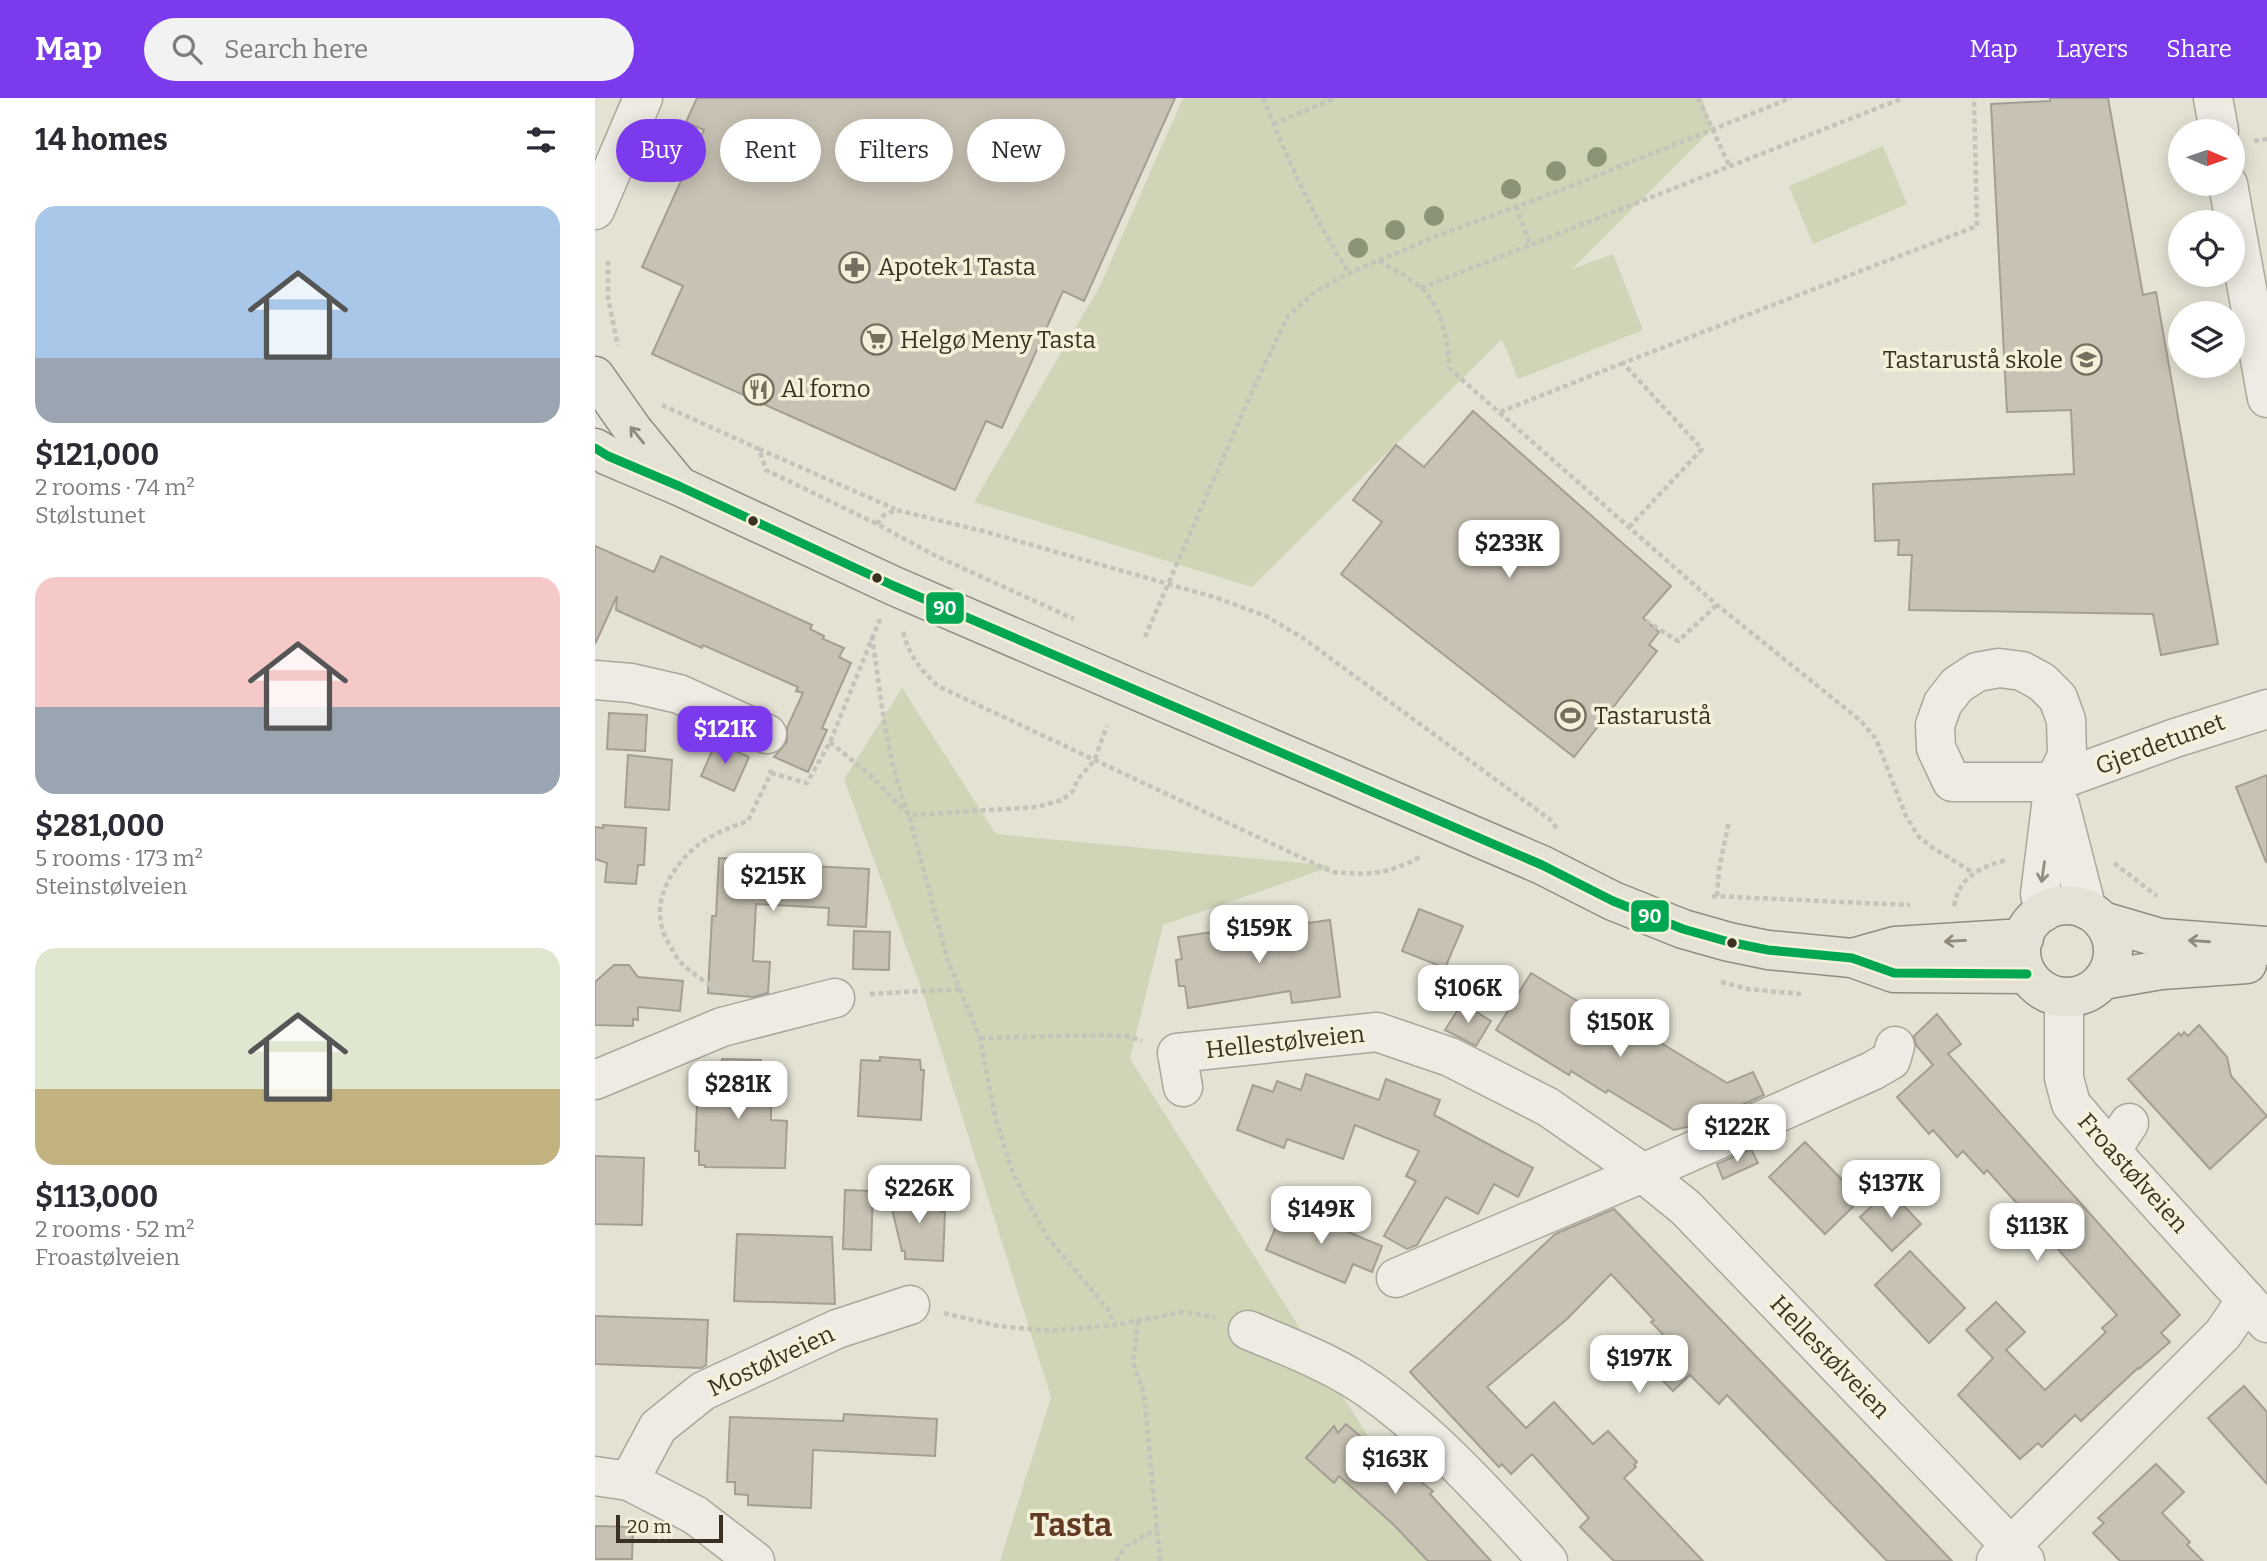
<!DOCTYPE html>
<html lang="en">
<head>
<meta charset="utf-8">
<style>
	body { margin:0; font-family:Bitter,serif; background:#f2f2f3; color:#2b2b33; height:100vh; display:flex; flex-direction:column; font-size:26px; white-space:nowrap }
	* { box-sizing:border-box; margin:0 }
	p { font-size:23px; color:#7c7c81 }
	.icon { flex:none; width:38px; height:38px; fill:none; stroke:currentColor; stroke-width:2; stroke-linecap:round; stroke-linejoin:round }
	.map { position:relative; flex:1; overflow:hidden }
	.side { display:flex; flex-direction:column; background:#fff; width:595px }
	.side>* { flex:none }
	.guide { position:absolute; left:21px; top:21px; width:665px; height:63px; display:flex; gap:14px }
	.needle { width:46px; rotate:92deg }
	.controls { position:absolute; left:1573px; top:21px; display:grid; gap:14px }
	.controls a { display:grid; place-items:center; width:77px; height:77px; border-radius:50%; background:#fff; box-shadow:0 4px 18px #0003; font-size:35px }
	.scale { position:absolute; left:21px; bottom:18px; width:107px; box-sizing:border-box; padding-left:7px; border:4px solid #3a3122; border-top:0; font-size:19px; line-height:24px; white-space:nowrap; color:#3a3122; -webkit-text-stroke:5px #f4f0da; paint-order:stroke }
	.price { position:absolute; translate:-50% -60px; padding:0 16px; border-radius:14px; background:#fff; color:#222; font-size:23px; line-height:46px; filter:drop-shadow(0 2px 4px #0008) }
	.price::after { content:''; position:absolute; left:50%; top:42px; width:21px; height:16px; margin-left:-10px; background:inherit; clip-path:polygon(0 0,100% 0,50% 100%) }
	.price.active { background:#7c3aed; color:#fff }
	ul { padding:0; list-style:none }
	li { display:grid; align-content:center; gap:14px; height:371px; padding:0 35px }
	li span { display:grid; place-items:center; height:217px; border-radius:21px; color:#555 }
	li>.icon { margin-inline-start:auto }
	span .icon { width:126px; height:126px; fill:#fffc; stroke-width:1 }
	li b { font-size:30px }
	h2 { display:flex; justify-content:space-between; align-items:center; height:84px; padding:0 35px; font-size:30px }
	.tag { padding:0 24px; border-radius:32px; background:#fff; box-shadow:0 4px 18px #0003; font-size:24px; line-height:63px }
	.tag.active { background:#7c3aed; color:#fff }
	header { display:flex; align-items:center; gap:42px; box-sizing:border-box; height:98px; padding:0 35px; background:#7c3aed; color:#fff }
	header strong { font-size:33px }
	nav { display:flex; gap:38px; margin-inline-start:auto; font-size:24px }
	.search { width:490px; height:63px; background:#f2f2f3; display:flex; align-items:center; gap:18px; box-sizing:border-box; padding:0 24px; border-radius:38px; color:#7c7c81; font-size:26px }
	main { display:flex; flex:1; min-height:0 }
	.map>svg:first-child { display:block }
	.green { fill:#cfd5b6 }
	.building { fill:#c8c2b4; stroke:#a59e92; stroke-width:2 }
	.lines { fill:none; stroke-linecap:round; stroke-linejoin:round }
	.minor-casing { stroke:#aaa79b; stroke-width:41 }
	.major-casing { stroke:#908c82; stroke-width:41 }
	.path { stroke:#c6c3ba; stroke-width:4.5; stroke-dasharray:5 3.5; stroke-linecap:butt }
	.minor { stroke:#edebe3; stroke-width:38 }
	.major { stroke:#e4e2d6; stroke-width:38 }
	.bus-1-casing { stroke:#f4f0da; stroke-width:14 }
	.bus-1 { stroke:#00a651; stroke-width:9 }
	.tree { fill:#8c9477 }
	.oneway { stroke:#8f8a7c }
	.oneway2 { stroke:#948e82 }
	.bus-dot { fill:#3a3122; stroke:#f4f0da; stroke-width:2.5 }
	.labels { text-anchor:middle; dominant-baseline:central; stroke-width:7; stroke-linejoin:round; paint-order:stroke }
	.poi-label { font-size:24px; fill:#3a3122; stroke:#f4f0da; text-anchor:start }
	.street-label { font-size:24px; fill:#3a3122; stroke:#f4f0da }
	.district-label { font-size:32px; font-weight:bold; fill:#633b25; stroke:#f4f0da }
	.line-badge { stroke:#f4f0da; stroke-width:2.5 }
	.badge-label { font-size:19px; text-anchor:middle; font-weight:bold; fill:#fff }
</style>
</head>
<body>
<header>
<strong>Map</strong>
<div class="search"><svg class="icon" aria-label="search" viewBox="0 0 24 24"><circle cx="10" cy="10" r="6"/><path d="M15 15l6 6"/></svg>Search here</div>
<nav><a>Map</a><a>Layers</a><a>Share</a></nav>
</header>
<main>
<section class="side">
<h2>14 homes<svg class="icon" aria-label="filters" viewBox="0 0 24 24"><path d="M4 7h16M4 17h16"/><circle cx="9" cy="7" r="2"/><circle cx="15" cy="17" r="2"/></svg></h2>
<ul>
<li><span style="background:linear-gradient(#a9c7e8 70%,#9aa5b1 0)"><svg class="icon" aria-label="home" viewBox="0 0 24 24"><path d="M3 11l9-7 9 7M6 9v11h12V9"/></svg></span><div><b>$121,000</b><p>2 rooms · 74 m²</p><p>Stølstunet</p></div></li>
<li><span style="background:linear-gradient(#f6c9c9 60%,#9aa5b1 0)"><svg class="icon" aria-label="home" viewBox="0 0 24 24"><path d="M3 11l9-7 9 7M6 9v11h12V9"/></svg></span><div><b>$281,000</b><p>5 rooms · 173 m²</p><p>Steinstølveien</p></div></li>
<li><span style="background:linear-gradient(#dfe7d0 65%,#c2b280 0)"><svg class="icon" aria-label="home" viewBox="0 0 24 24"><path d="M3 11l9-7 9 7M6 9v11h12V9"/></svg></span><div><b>$113,000</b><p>2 rooms · 52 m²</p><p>Froastølveien</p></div></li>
</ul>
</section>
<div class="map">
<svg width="1672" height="1463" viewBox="0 0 1672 1463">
	<rect width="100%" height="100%" fill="#e4e2d3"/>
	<g class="green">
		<polygon points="588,0 1107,0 1117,31 977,171 1018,156 1048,232 923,281 907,241 657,489 379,404 505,188"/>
		<polygon points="1288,48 1312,106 1218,146 1194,88"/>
		<polygon points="307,590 401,736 738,768 568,827 535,961 817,1408 870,1463 405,1463 456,1299 327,892 249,681"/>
	</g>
	<g class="building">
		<polygon points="102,0 580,0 489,203 468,193 407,330 391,323 360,392 57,256 88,188 47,169 109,32 91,24"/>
		<polygon points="1455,0 1513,0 1548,197 1561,194 1623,546 1566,557 1558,516 1314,512 1317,457 1303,457 1304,442 1280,443 1278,386 1479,376 1476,312 1412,314 1396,6 1455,3"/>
		<polygon points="878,313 1076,488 1048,520 1064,534 1054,547 1062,553 979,659 746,476 787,424 758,402 776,378 801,347 829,369"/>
		<polygon points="0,448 59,474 66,458 217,527 215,531 229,538 228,541 249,550 244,559 256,565 227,630 232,632 213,674 179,659 192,644 192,630 208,595 201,593 203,589 108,547 107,550 21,512 22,498 0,546"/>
		<polygon points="14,615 52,617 50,653 12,651"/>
		<polygon points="121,644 154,659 139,693 106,678"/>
		<polygon points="33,657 77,662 74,712 30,709"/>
		<polygon points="1672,677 1672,764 1671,764 1641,689"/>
		<polygon points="8,727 51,730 49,767 43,767 41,786 10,784 12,765 0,761 0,729 8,730"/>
		<polygon points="124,760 216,765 215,768 274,771 271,829 233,827 234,810 161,806 158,863 175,864 173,895 158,899 113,895 117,818 121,818"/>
		<polygon points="824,811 868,828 850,870 807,853"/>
		<polygon points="735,822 745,899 697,905 695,893 593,910 590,888 584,888 581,862 587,861 583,839 638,831 639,839 698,831 698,827"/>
		<polygon points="259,833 295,834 294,872 258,871"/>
		<polygon points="19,867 34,867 43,879 88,883 85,913 43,909 43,922 38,921 38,928 0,927 0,884"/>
		<polygon points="936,875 1052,945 1056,939 1132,985 1158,974 1169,997 1104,1026 1079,1032 1013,992 1011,995 976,973 974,977 901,932"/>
		<polygon points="867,905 896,923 881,948 850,932"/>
		<polygon points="1342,916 1366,946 1353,956 1585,1217 1566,1235 1575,1244 1544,1271 1543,1270 1486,1323 1480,1317 1447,1349 1443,1345 1425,1361 1363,1297 1398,1260 1371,1232 1401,1204 1430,1234 1411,1252 1450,1292 1511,1234 1507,1230 1522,1217 1392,1072 1389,1076 1368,1053 1362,1059 1338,1032 1334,1036 1302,999 1338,967 1321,947 1319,938"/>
		<polygon points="1604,927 1632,959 1636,978 1672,1018 1615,1071 1533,981 1584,935 1586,938 1589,934 1593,938"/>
		<polygon points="285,959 325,962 326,972 329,972 326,1022 263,1018 266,962 285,963"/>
		<polygon points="127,961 166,962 165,1004 176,1004 176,1022 192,1023 190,1070 110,1069 110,1067 104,1067 104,1053 100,1053 103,982 126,984"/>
		<polygon points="711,976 784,1002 791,981 845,1002 839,1017 938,1070 923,1099 899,1086 883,1116 851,1099 822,1147 812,1151 789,1138 821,1083 811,1078 824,1053 760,1027 748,1061 692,1041 689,1050 642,1032 658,987 678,994 682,983 706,992"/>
		<polygon points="1210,1044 1266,1101 1230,1136 1174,1079"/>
		<polygon points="1156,1051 1163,1065 1128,1081 1122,1066"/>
		<polygon points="0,1058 49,1060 47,1127 0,1126"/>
		<polygon points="250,1092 278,1093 276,1152 248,1151"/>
		<polygon points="1294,1092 1326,1126 1297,1153 1265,1119"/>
		<polygon points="293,1094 332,1095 332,1102 347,1103 346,1114 350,1114 348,1163 310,1161 310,1153 307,1153"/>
		<polygon points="690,1108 787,1148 777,1174 758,1166 750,1185 671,1152"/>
		<polygon points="1019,1111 1230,1330 1357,1463 1292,1463 1132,1297 1124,1306 1095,1277 1078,1293 1050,1264 1073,1242 1056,1224 1059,1222 1016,1176 973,1220 892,1289 931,1330 959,1304 998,1346 1013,1333 1042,1364 1039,1367 1041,1369 1029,1380 1108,1463 1019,1463 985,1429 994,1420 937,1356 916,1376 907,1366 904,1369 815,1274 960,1136"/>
		<polygon points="142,1136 237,1139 240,1206 139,1203"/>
		<polygon points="1315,1153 1370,1210 1334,1245 1280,1187"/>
		<polygon points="0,1218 113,1222 111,1267 106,1270 0,1266"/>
		<polygon points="1649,1288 1672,1314 1672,1386 1613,1320"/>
		<polygon points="249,1316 342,1321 340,1358 218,1352 216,1410 153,1407 153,1397 140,1396 140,1384 132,1384 135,1319 248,1323"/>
		<polygon points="751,1326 794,1363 796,1361 838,1393 835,1396 896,1463 833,1463 799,1427 744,1378 739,1385 711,1360 739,1328 743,1335"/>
		<polygon points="1561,1366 1589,1394 1567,1415 1595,1444 1592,1447 1608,1463 1525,1463 1498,1435 1509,1425 1503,1420"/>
		<polygon points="0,1428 38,1429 37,1461 0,1461"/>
	</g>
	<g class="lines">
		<defs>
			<g id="minor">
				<polyline points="1618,0 1624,33"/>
				<polyline points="1633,86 1672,300"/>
				<polyline points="0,112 48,0"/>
				<polyline points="0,582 36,585 84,596 172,636"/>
				<polyline points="1465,707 1492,812"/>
				<polyline points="1449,814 1445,796 1459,684 1472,658 1471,622 1463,600 1447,584 1427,573 1404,570 1382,574 1362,587 1348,605 1340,627 1341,650 1357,684 1459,684 1580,640 1672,611"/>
				<polyline points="1469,899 1469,980 1476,1006 1516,1053 1672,1225"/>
				<polyline points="0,982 127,929 240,900"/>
				<polyline points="588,989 582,955 782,934 855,959 953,1009 1048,1075 1091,1110 1430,1463"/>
				<polyline points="1516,1053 1534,1025"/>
				<polyline points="801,1180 1048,1075 1277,973 1296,962 1300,948"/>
				<path d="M653 1232C691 1248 731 1263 765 1285 833 1330 898 1403 953 1463"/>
				<polyline points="0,1378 34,1383 100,1417 160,1463"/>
				<polyline points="34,1383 63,1329 108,1293 242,1231 315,1207"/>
				<polyline points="1401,1463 1628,1236 1651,1202"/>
			</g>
			<g id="major">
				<polyline points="0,278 38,332 80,383"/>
				<polyline points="0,350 13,358 86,389 299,488 947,767 1018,803 1088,831 1134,844 1173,852 1257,860 1299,875 1432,876"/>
				<circle cx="1472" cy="853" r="46"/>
				<polyline points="1507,823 1565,840 1672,848"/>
				<polyline points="1257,860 1300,848 1429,840"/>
				<polyline points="1508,882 1566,872 1652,866"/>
			</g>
		</defs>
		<use href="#minor" class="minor-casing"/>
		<use href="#major" class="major-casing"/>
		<g class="path">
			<path d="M668 0C693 62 718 119 754 175"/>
			<polyline points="1103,0 1135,69"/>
			<polyline points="678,26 740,0"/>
			<polyline points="1659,43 1672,41"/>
			<polyline points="921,108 935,147"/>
			<polyline points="13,163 13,200 23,248"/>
			<path d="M784 163C797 171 814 179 826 190 848 210 852 242 855 271L1122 507 1266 623 1281 641 1311 718 1324 739 1338 750 1377 774"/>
			<polyline points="826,190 1308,0"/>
			<polyline points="67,307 164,351 171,372 282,426 339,457 479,521"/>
			<polyline points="905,314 1028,265"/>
			<polyline points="164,351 300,411"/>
			<polyline points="282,426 289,417 301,412 388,433 622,500 671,518 708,540 957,723 963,733"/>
			<polyline points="1034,429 1107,351 1028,265 1382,128 1379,0"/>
			<polyline points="1051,523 1083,543 1122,507"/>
			<path d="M308 534C314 557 325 571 343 588L737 774C775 777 791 777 825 759"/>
			<path d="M277 538C286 598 291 661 314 717L442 709 467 702 478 693 483 681 499 663 512 628"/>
			<polyline points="550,539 659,289 693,218 720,194 754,175 847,136 961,94 1196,0"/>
			<polyline points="235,644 276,678 314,717 352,860 385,940 400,1018 418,1076 452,1139 512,1210 520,1227"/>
			<polyline points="176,675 212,685 235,644 285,521"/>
			<polyline points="1519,765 1562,798"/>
			<polyline points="1117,798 1315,807"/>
			<polyline points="1122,798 1124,772 1134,723"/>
			<path d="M1359 808C1364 779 1385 769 1411 762"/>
			<polyline points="1126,884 1153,891 1206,896"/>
			<path d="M123 892C111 884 98 876 88 867 83 862 79 855 76 849 53 815 69 779 96 753 112 738 133 730 153 723L176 675 175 671"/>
			<polyline points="275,896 364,891"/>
			<polyline points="385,940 501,937 532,938 547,943"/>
			<polyline points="349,1215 403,1228 456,1233 520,1227 588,1214 620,1219"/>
			<polyline points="543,1223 538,1264 549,1296 565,1463"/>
			<polyline points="521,1463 531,1448 562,1431"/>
		</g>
		<use href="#minor" class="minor"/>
		<use href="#major" class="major"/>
		<defs>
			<polyline id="bus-1" points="0,350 13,358 86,389 299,488 947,767 1018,803 1088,831 1134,844 1173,852 1257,860 1299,875 1432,876"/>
		</defs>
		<use href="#bus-1" class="bus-1-casing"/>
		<use href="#bus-1" class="bus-1"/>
	</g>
	<g class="tree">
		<circle cx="1002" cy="59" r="10"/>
		<circle cx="961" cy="73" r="10"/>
		<circle cx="916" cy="91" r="10"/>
		<circle cx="839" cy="118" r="10"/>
		<circle cx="800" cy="132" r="10"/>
		<circle cx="763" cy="150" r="10"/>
	</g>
	<defs><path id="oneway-shaft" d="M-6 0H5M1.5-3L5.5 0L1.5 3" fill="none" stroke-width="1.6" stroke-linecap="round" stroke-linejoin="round" transform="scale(1.75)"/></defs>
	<g class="oneway">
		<use href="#oneway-shaft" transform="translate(42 337) rotate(-129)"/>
		<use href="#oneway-shaft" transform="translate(1360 843) rotate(177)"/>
		<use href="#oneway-shaft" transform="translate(1604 843) rotate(-176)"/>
	</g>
	<use class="oneway2" href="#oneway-shaft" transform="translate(1448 774) rotate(98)"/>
	<defs>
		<symbol id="pharmacy-ring" viewBox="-11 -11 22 22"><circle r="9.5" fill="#f4f0da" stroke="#766f60" stroke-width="1.5"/><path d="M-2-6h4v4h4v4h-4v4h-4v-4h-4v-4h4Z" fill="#766f60"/></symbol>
		<symbol id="supermarket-ring" viewBox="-11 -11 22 22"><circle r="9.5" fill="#f4f0da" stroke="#766f60" stroke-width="1.5"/><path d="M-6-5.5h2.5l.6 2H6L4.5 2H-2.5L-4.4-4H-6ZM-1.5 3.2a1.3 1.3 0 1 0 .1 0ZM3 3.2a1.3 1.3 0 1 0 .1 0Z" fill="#766f60"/></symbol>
		<symbol id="school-ring" viewBox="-11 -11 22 22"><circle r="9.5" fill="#f4f0da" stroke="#766f60" stroke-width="1.5"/><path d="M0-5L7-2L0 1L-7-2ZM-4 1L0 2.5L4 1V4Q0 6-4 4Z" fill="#766f60"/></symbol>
		<symbol id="restaurant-ring" viewBox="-11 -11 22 22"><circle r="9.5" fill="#f4f0da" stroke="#766f60" stroke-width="1.5"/><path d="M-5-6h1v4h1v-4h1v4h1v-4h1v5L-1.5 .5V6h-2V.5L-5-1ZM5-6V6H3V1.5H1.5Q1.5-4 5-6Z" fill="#766f60"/></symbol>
		<symbol id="stadium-ring" viewBox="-11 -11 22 22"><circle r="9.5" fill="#f4f0da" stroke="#766f60" stroke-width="1.5"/><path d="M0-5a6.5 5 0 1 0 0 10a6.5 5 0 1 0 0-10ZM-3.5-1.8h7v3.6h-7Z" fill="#766f60"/></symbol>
	</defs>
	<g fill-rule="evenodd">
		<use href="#pharmacy-ring" x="242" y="152" width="35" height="35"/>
		<use href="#supermarket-ring" x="264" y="224" width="35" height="35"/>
		<use href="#school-ring" x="1474" y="244" width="35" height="35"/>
		<use href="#restaurant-ring" x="146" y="274" width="35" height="35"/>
		<use href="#stadium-ring" x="958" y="600" width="35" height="35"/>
	</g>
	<g class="bus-dot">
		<circle cx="158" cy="423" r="6"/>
		<circle cx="282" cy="480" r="6"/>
		<circle cx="1137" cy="845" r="6"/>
	</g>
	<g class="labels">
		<g class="poi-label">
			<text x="283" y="169">Apotek 1 Tasta</text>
			<text x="305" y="242">Helgø Meny Tasta</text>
			<text x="1468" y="262" text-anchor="end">Tastarustå skole</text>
			<text x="186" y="291">Al forno</text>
			<text x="999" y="618">Tastarustå</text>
		</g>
		<g class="street-label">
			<text transform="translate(1565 646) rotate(-20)">Gjerdetunet</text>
			<text transform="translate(690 944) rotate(-6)">Hellestølveien</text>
			<text transform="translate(1538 1075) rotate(48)">Froastølveien</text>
			<text transform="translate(1235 1259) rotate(46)">Hellestølveien</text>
			<text transform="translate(176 1263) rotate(-25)">Mostølveien</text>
		</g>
		<g class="district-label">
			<text x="476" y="1427">Tasta</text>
		</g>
	</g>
	<g class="line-badge">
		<rect x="330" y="493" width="40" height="34" rx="7" fill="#00a651"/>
		<rect x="1035" y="801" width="40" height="34" rx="7" fill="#00a651"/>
	</g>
	<g class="badge-label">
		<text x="350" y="517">90</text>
		<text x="1055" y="825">90</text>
	</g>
</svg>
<div class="controls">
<a><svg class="needle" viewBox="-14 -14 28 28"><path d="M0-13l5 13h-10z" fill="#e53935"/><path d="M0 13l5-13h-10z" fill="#7c7c81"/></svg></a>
<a><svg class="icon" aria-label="locate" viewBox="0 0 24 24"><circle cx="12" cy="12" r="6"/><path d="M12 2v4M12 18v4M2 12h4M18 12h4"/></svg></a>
<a><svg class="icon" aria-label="layers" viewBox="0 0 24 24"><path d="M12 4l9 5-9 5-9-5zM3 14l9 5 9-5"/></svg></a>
</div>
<div class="scale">20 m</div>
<b class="price" style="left:914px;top:482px">$233K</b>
<b class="price active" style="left:130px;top:668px">$121K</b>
<b class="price" style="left:178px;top:815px">$215K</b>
<b class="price" style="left:664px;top:867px">$159K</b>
<b class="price" style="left:873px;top:927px">$106K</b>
<b class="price" style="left:1025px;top:961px">$150K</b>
<b class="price" style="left:143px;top:1023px">$281K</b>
<b class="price" style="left:1142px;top:1066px">$122K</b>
<b class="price" style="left:1296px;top:1122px">$137K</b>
<b class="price" style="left:324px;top:1127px">$226K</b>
<b class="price" style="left:726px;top:1148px">$149K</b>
<b class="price" style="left:1442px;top:1165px">$113K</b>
<b class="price" style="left:1044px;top:1297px">$197K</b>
<b class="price" style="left:800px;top:1398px">$163K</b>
<div class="guide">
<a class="tag active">Buy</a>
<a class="tag">Rent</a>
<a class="tag">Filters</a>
<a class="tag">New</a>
</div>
</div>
</main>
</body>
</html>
